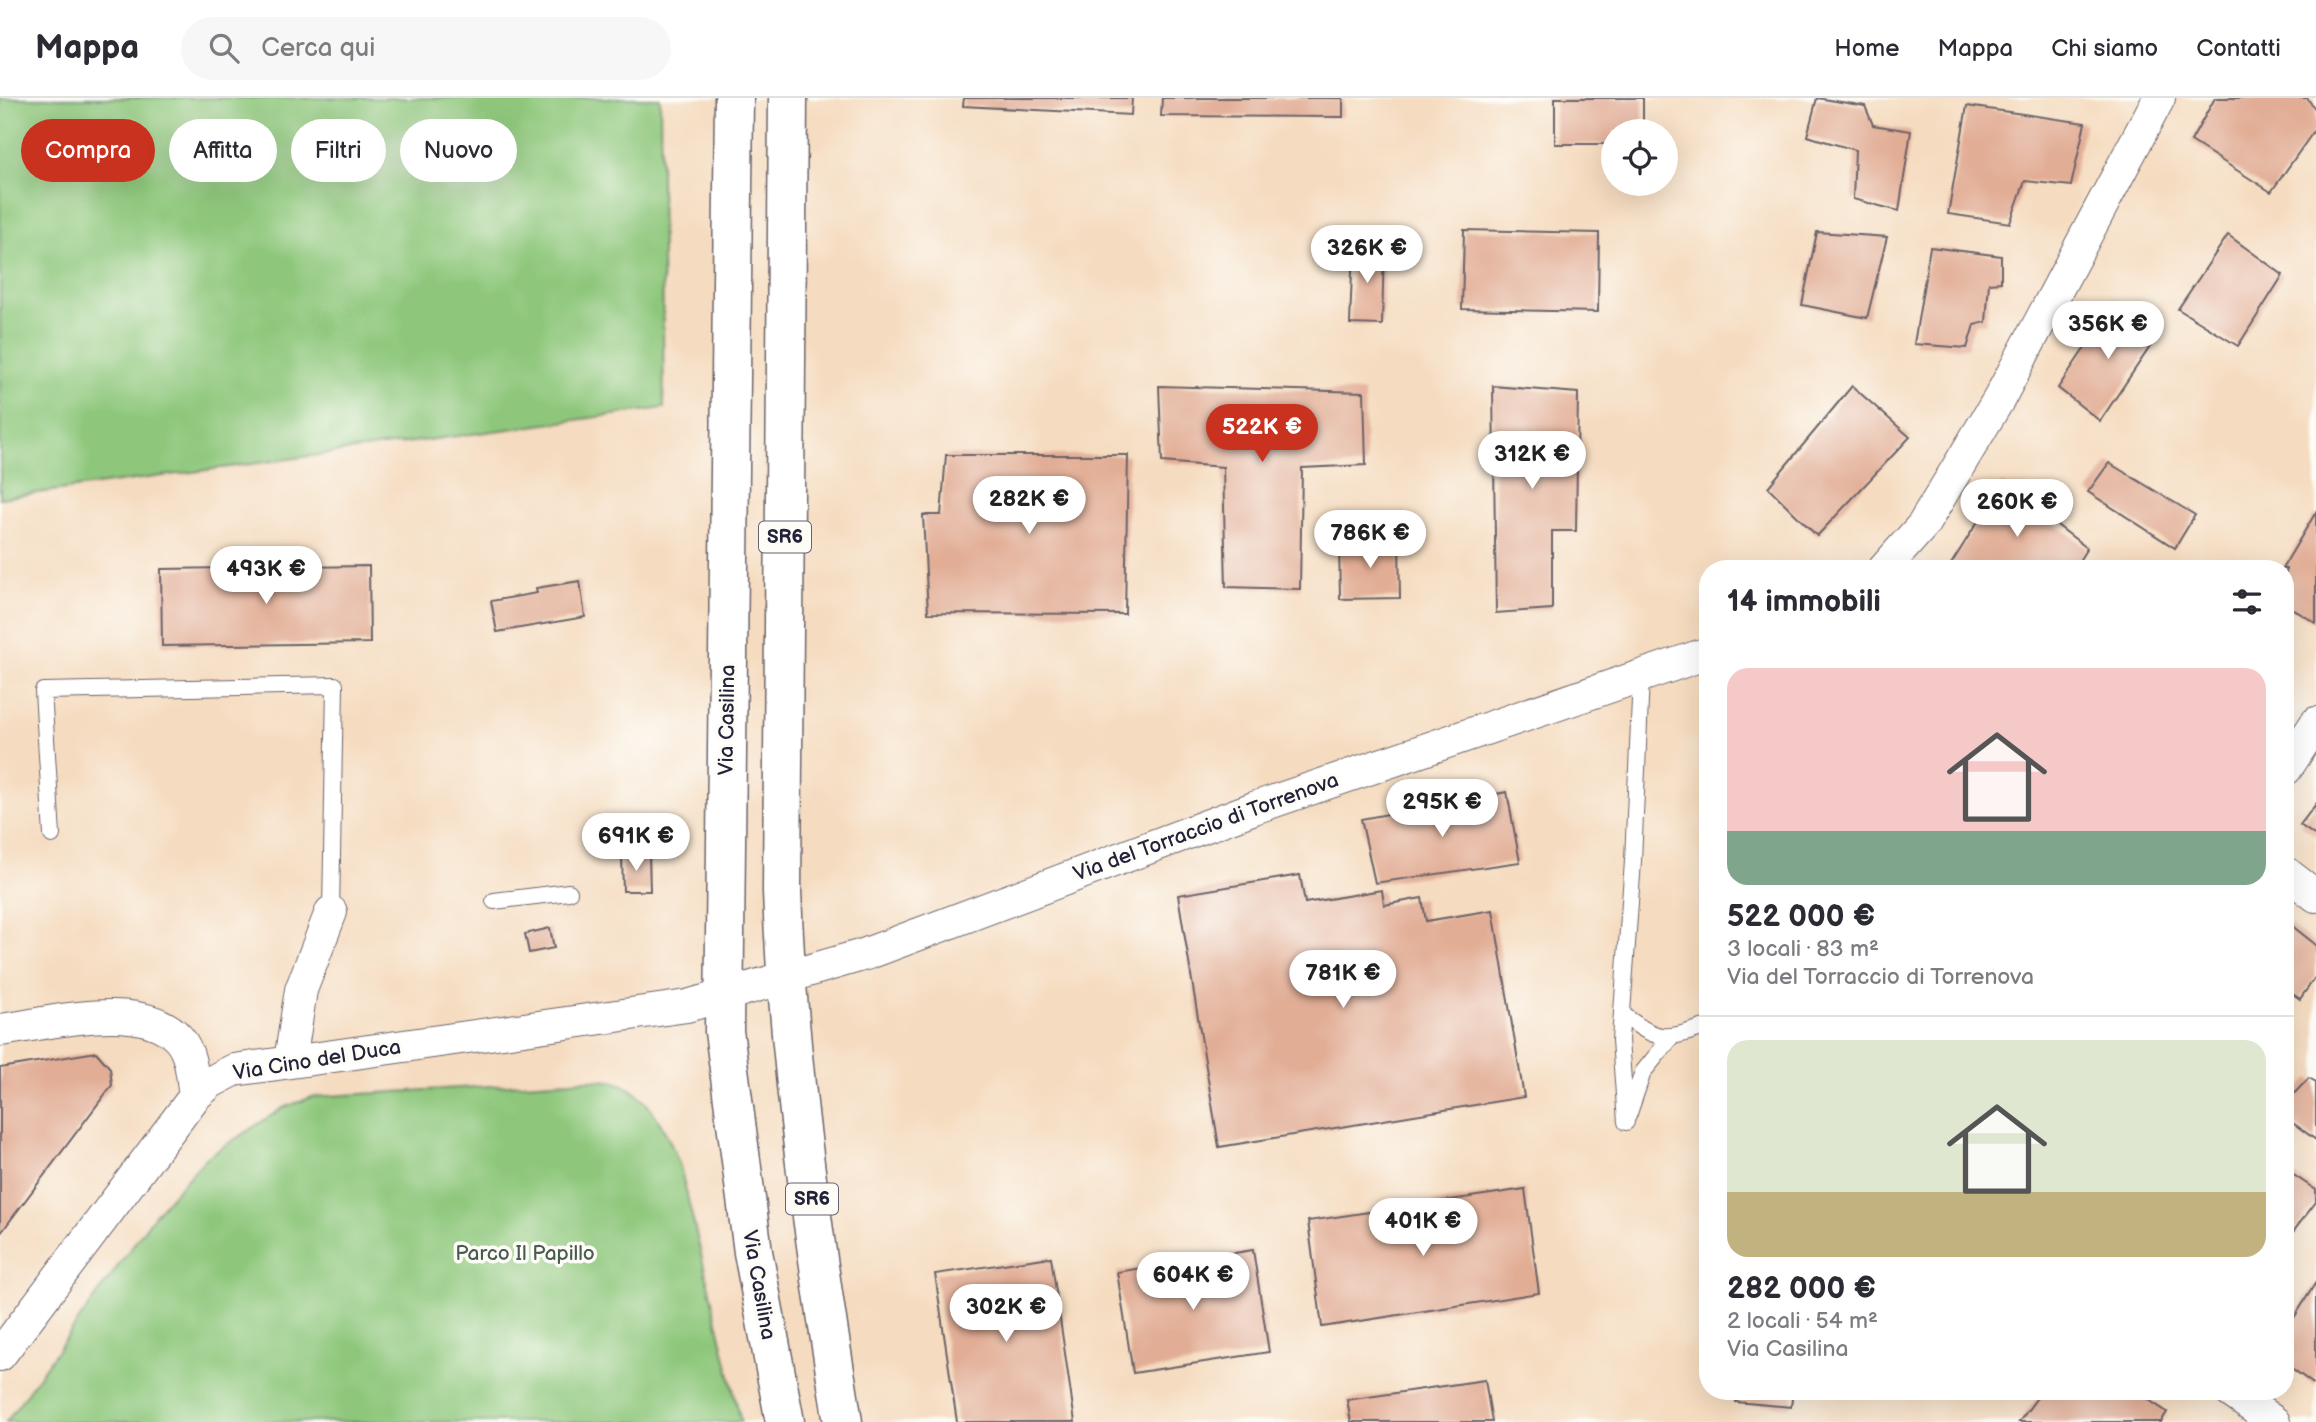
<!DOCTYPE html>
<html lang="it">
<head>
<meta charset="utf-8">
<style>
	body { margin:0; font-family:"Balsamiq Sans",sans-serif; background:#f7f7f7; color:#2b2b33; height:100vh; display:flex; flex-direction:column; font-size:26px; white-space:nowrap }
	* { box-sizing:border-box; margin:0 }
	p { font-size:23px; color:#7c7c81 }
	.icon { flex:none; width:38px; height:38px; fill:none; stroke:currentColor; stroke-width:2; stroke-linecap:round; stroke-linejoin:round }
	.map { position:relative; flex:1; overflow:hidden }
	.drawer { position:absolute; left:1699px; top:462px; width:595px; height:840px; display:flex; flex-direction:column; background:#fff; border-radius:28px; box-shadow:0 7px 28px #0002 }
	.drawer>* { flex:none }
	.top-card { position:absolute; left:21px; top:21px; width:665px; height:63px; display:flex; gap:14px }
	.tools { position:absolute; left:1601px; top:21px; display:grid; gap:14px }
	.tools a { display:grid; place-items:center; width:77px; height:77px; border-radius:50%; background:#fff; box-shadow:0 7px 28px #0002; font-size:35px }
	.price { position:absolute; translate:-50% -60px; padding:0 16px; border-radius:24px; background:#fff; color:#222; font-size:23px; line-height:46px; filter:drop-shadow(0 2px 4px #0008) }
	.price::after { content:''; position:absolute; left:50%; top:42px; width:21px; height:16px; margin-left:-10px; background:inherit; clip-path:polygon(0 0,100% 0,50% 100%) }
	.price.current { background:#c8321e; color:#fff }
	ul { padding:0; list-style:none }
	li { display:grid; align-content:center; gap:14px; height:371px; padding:0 28px }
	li+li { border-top:2px solid #e1e1e2 }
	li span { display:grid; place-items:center; height:217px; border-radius:21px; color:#555 }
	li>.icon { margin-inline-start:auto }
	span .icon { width:126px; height:126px; fill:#fffc; stroke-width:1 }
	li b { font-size:30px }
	h2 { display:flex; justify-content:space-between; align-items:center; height:84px; padding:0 28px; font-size:30px }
	.pill { padding:0 24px; border-radius:32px; background:#fff; box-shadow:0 7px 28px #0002; font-size:24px; line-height:63px }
	.pill.current { background:#c8321e; color:#fff }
	header { display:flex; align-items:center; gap:42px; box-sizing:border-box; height:98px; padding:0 35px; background:#fff; border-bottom:2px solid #e1e1e2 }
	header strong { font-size:33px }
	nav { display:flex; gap:38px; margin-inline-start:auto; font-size:24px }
	.search { width:490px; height:63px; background:#f7f7f7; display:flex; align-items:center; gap:18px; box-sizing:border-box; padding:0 24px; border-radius:38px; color:#7c7c81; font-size:26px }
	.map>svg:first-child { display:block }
	.green { fill:#8ec77b; stroke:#58745b; stroke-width:2 }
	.building { fill:#e2ad95 }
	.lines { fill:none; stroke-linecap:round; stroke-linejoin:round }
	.lane-casing { stroke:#6c6369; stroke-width:18 }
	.street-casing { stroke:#6c6369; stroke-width:34 }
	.primary-casing { stroke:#6c6369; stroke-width:41 }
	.lane { stroke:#fff; stroke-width:16 }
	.street { stroke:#fff; stroke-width:32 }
	.primary { stroke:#fff; stroke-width:38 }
	.labels { text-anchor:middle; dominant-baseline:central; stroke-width:7; stroke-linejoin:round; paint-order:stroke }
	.shield { fill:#fdfcf7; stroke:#646373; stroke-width:2 }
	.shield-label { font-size:19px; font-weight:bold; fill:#22223b }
	.street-label { font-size:21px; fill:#22223b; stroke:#fdfcf7 }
	.park-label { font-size:21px; fill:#485c51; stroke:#fdfcf7 }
</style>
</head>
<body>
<header>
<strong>Mappa</strong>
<div class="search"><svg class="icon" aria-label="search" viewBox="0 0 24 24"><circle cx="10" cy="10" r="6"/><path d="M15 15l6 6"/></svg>Cerca qui</div>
<nav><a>Home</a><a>Mappa</a><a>Chi siamo</a><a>Contatti</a></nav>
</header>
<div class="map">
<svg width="2316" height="1324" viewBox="0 0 2316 1324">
	<rect width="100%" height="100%" fill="#fdfcf7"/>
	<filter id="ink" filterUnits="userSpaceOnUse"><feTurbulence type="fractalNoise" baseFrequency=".0143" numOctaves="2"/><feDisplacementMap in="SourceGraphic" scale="14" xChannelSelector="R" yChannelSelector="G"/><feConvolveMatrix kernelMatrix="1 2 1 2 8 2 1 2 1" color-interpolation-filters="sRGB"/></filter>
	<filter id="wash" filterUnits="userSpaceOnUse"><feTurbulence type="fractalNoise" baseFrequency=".00686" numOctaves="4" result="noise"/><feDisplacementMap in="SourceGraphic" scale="28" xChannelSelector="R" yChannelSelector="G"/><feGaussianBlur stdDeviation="1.57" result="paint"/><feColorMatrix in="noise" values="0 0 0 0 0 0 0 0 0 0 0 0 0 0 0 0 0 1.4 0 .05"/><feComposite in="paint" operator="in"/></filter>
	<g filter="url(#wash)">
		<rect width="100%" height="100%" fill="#f5dbbf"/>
		<g class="green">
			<polygon points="0,0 660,0 664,310 0,400"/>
			<path d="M588 982C596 982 607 982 615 984 649 993 669 1039 680 1068L741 1324H6L156 1115 206 1060 283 1010 312 999Z"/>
		</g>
		<g id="blocks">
			<g class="building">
				<polygon points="964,0 1132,0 1131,17 963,8"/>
				<polygon points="1162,0 1343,0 1343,19 1161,18"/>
				<polygon points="1555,0 1643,0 1643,33 1614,33 1614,46 1555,46"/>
				<polygon points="1817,0 1865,8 1873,27 1911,33 1899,113 1853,101 1855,52 1807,38"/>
				<polygon points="2215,0 2307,0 2316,12 2316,30 2271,94 2191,43"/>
				<polygon points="1967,8 2085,25 2071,88 2025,83 2010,125 1948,116"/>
				<polygon points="1464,132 1599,135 1598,214 1462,211"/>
				<polygon points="1817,134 1887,139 1867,220 1802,207"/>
				<polygon points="2228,137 2283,177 2238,248 2178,211"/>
				<polygon points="1353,147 1384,149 1382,227 1350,226"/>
				<polygon points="1930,149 2001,158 2001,184 1989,185 1986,224 1974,227 1967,250 1914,246"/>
				<polygon points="2114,206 2160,234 2100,323 2058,290"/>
				<polygon points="1159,288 1364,294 1366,367 1302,370 1300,491 1226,489 1223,369 1162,364"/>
				<polygon points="1493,288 1578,295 1576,433 1552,433 1552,511 1496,515"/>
				<polygon points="1852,288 1910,339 1817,438 1768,389"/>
				<polygon points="946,357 1128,357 1125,516 928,515 923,417 941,417"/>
				<polygon points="2109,365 2195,417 2175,450 2088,394"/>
				<polygon points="2002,385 2087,450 2074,471 1948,471"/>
				<polygon points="2316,414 2316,525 2286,507 2286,471 2282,471"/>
				<polygon points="1399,444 1400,500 1340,501 1339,445"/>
				<polygon points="369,468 370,545 162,548 161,471"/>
				<polygon points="580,483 585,519 497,534 491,503 537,495 536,490"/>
				<polygon points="1507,694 1520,764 1375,785 1361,721"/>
				<polygon points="2316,706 2316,738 2300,727"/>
				<polygon points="649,756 650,793 623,793 622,758"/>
				<polygon points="1300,777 1305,805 1382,792 1384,807 1422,800 1426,823 1493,812 1524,999 1219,1049 1178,797"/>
				<polygon points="2286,823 2316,847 2316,878 2300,901 2286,891"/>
				<polygon points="550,830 554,850 529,855 525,836"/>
				<polygon points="96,954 110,970 112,987 0,1136 0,970"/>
				<polygon points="2309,980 2316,984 2316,1042 2286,1020 2286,1004"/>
				<polygon points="2286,1072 2316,1092 2316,1104 2286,1143"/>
				<polygon points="1525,1091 1539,1195 1322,1229 1308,1123"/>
				<polygon points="1253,1152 1269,1254 1133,1275 1117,1174"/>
				<polygon points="1051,1159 1075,1324 957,1324 935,1176"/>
				<polygon points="2316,1184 2316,1288 2286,1266 2286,1233"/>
				<polygon points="1485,1282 1492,1324 1351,1324 1347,1302"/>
				<polygon points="1737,1293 1793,1293 1791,1309 1736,1304"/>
				<polygon points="2042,1293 2135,1293 2167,1314 2161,1324 2019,1324"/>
			</g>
		</g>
	</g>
	<g filter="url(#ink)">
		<use href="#blocks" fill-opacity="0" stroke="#6c6369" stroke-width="2"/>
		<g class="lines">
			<defs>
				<g id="lane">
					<polyline points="52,737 43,593 335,587 331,814"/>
					<polyline points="494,803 569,794"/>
					<path d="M1622 916C1660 945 1664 942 1708 928"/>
					<polyline points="1628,1018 1643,974 1671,940"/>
					<polyline points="1626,1024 1620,942 1633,763 1641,579"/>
				</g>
				<g id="street">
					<polyline points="1884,471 1923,427 1999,301 2159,0"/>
					<polyline points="2286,671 2316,625"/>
					<polyline points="2286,775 2316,798"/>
					<path d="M0 932C48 926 143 899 179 941 192 956 192 979 195 998"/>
					<polyline points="290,963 301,892 331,814"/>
					<polyline points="0,1257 195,998 211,984 234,972 687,908 866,856 1254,710 1708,555"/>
					<polyline points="2230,1293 2274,1324"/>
				</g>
				<g id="primary">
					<polyline points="734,0 724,933 753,1154 785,1324"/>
					<path d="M788 0 782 793C788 969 815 1150 843 1324"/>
				</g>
			</defs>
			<use href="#lane" class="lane-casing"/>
			<use href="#street" class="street-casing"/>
			<use href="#primary" class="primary-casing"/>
			<use href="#lane" class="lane"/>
			<use href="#street" class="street"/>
			<use href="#primary" class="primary"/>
		</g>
	</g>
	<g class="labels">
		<g class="shield">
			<rect x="759" y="423.5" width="52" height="31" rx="5"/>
			<rect x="786" y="1085.5" width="52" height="31" rx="5"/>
		</g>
		<g class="shield-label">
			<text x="785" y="439">SR6</text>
			<text x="812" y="1101">SR6</text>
		</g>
		<g class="street-label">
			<text transform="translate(727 622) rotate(-89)">Via Casilina</text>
			<text transform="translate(1206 729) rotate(-20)">Via del Torraccio di Torrenova</text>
			<text transform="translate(317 962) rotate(-9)">Via Cino del Duca</text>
			<text transform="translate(759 1187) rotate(80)">Via Casilina</text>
		</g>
		<g class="park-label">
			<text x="525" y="1155">Parco Il Papillo</text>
		</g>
	</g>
</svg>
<div class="tools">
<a><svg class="icon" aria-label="locate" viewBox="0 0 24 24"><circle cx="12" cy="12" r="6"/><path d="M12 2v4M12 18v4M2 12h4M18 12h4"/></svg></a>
</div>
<b class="price" style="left:1367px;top:187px">326K €</b>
<b class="price" style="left:2108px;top:263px">356K €</b>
<b class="price current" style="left:1262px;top:366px">522K €</b>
<b class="price" style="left:1532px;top:393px">312K €</b>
<b class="price" style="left:1029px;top:438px">282K €</b>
<b class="price" style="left:2017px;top:441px">260K €</b>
<b class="price" style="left:1370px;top:472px">786K €</b>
<b class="price" style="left:266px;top:508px">493K €</b>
<b class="price" style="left:1442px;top:741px">295K €</b>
<b class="price" style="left:636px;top:775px">691K €</b>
<b class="price" style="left:1343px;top:912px">781K €</b>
<b class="price" style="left:1423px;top:1160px">401K €</b>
<b class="price" style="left:1193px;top:1214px">604K €</b>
<b class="price" style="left:1006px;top:1246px">302K €</b>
<div class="top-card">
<a class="pill current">Compra</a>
<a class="pill">Affitta</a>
<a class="pill">Filtri</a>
<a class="pill">Nuovo</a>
</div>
<section class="drawer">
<h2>14 immobili<svg class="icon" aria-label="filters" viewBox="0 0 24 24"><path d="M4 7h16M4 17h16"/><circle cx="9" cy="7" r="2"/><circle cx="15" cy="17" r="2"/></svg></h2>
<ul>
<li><span style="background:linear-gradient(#f6c9c9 75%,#7fa58c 0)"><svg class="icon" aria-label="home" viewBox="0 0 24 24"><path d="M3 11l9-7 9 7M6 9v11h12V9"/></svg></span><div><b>522 000 €</b><p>3 locali · 83 m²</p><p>Via del Torraccio di Torrenova</p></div></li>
<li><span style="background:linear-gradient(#dfe7d0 70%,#c2b280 0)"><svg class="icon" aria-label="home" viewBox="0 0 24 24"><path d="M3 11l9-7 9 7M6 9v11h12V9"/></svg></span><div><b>282 000 €</b><p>2 locali · 54 m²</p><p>Via Casilina</p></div></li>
</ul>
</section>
</div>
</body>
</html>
